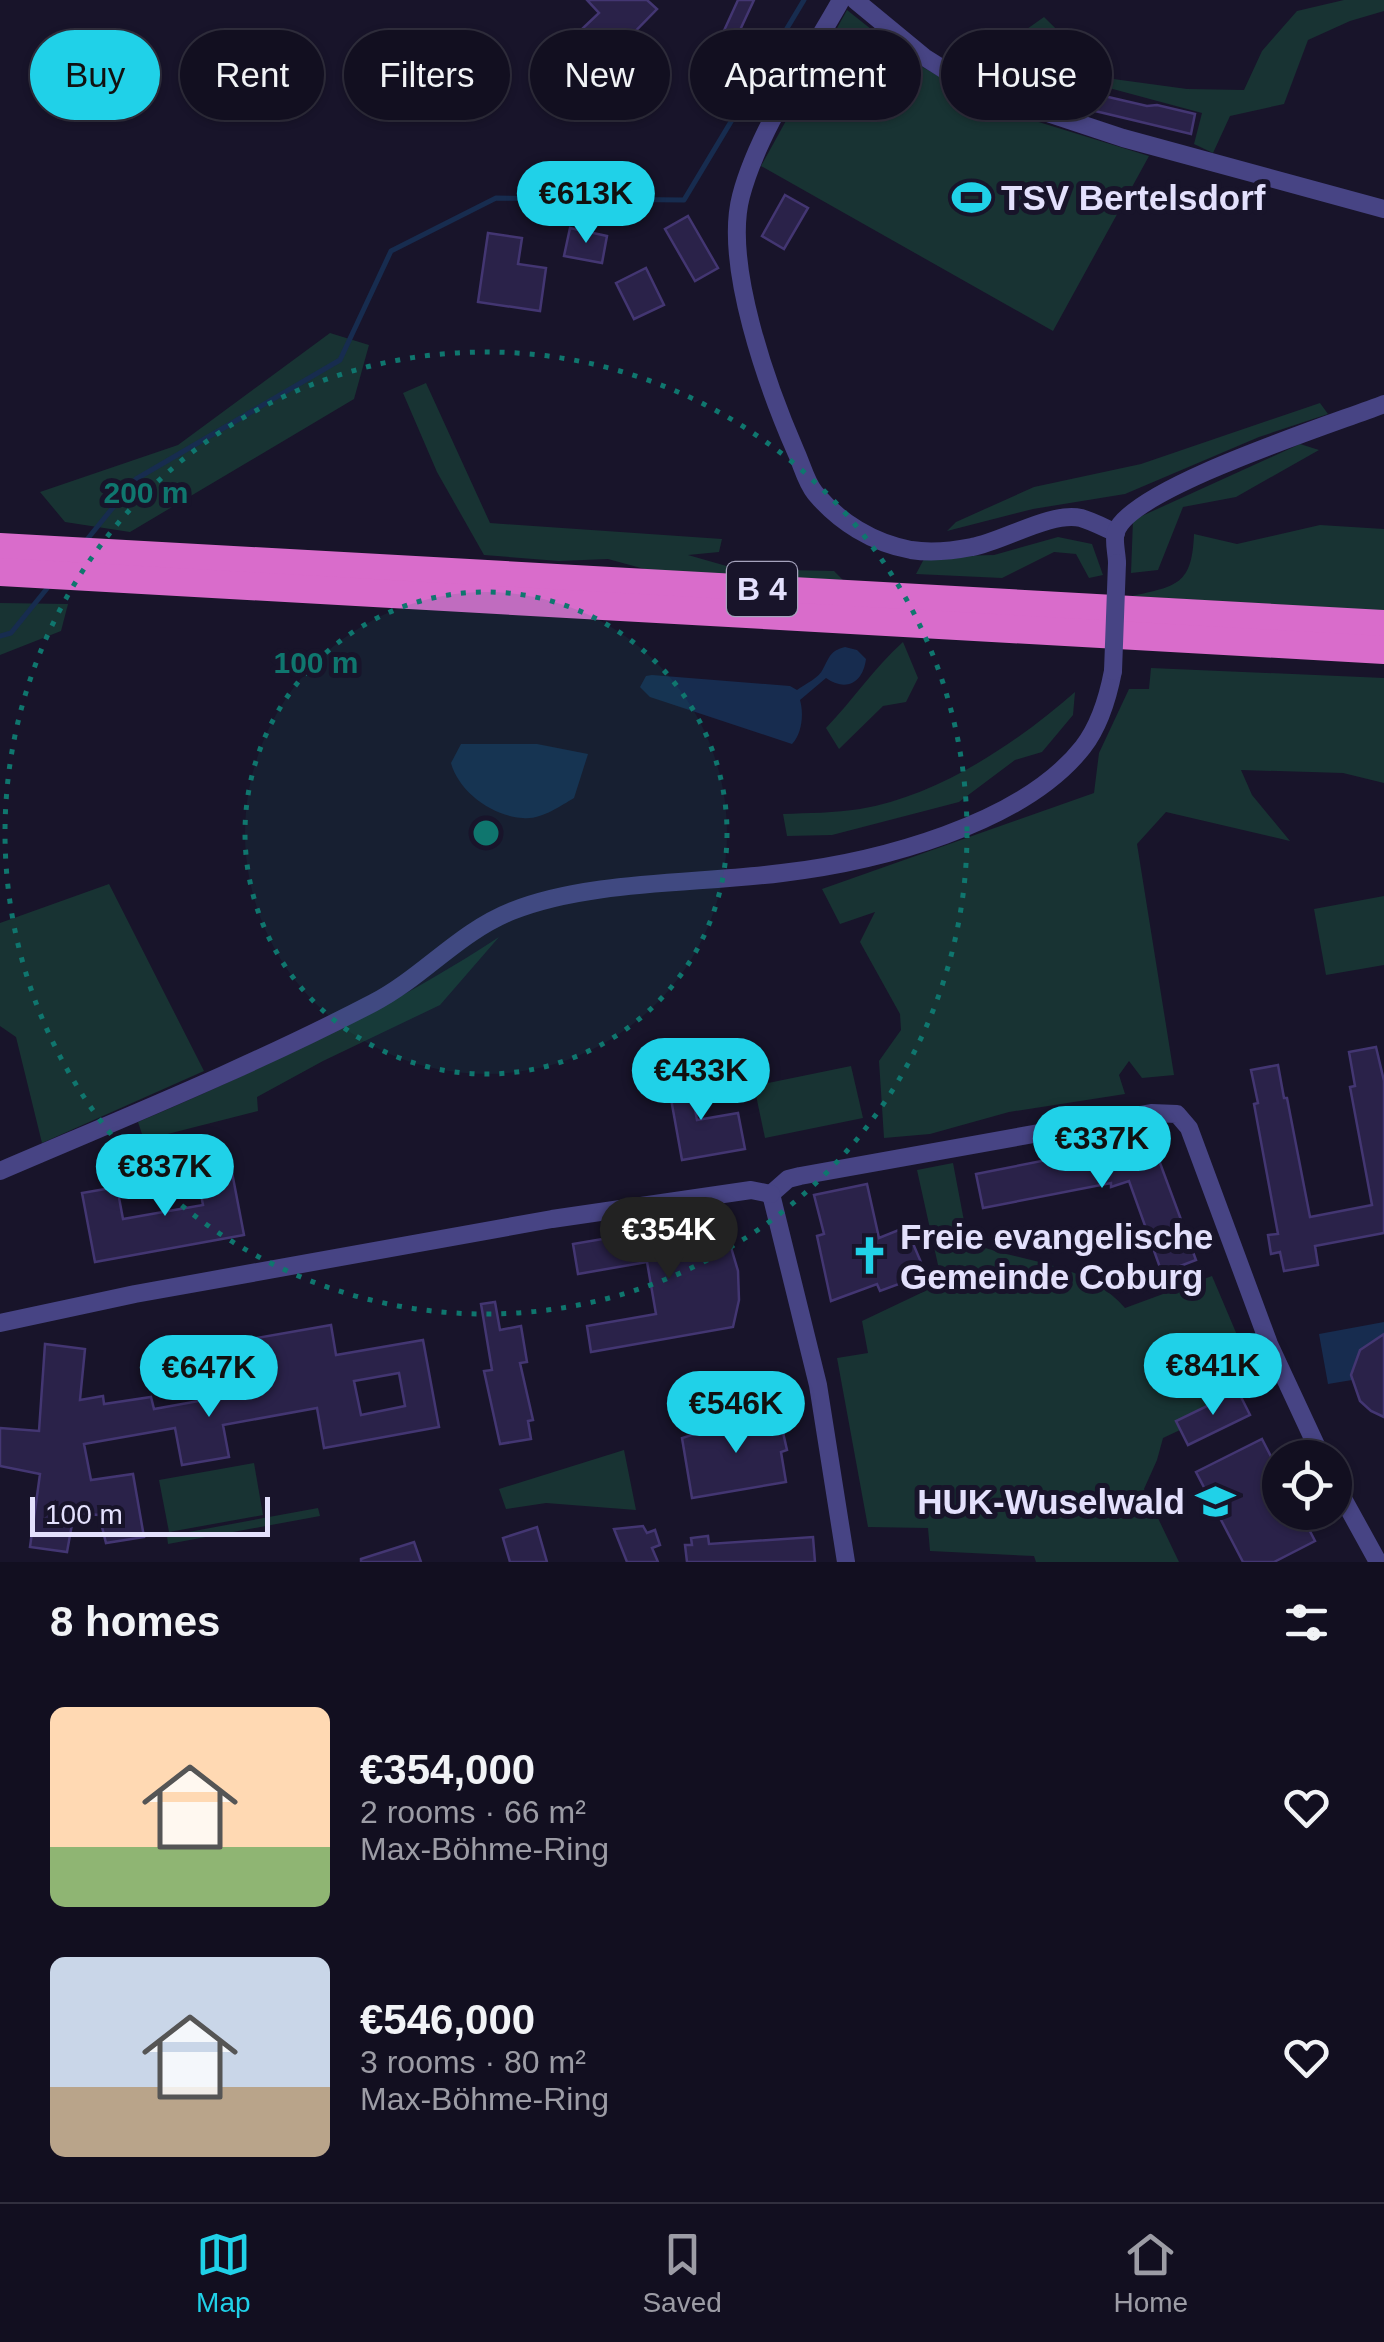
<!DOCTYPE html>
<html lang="en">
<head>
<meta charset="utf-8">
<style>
	body { margin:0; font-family:Helvetica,sans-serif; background:#1b1829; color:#f1f3f6; height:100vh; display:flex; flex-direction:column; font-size:38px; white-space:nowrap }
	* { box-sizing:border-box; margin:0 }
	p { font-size:32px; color:#9c9ca5 }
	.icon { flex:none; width:55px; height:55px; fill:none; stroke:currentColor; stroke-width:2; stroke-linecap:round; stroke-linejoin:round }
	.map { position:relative; height:1562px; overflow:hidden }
	.sheet { display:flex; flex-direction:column; background:#120f20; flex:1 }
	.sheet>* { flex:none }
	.banner { position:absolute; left:30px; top:30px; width:1325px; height:90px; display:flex; gap:20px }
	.controls { position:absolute; left:1262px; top:1440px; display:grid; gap:20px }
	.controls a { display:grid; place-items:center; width:90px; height:90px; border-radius:50%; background:#120f20; box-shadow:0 2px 8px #0004,0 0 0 2px #312f3e; font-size:50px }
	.scale { position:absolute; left:30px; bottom:25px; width:240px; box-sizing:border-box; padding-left:10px; border:5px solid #e3e0fc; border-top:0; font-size:28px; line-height:35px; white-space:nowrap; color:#e3e0fc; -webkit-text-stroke:8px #18142a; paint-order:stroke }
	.price { position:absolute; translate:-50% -85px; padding:0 22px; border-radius:35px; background:#20d1e8; color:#111; font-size:32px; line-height:65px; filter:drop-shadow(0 2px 5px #0008) }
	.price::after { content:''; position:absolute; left:50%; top:60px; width:30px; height:22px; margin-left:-15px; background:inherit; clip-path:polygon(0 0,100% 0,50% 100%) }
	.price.selected { background:#222; color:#fff }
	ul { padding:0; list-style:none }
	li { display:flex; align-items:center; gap:30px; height:250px; padding:0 50px }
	li span { display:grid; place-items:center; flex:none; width:280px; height:200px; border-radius:15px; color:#555 }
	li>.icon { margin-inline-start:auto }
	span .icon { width:120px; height:120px; fill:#fffc; stroke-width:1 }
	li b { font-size:42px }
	h2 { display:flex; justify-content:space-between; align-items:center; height:120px; padding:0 50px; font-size:42px }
	.tag { padding:0 35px; border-radius:45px; background:#120f20; box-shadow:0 2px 8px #0004,0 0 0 2px #312f3e; font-size:35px; line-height:90px }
	.tag.selected { background:#20d1e8; color:#111 }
	.tab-bar { display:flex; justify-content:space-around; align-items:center; height:140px; border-top:2px solid #312f3e; background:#120f20; font-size:28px; color:#9c9ca5 }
	.tab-bar a { display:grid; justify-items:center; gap:5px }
	.tab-bar .selected { color:#20d1e8 }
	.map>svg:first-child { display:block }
	.green { fill:#183333 }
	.water { fill:#172c4f }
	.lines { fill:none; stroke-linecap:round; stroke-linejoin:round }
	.stream { stroke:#172c4f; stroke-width:5 }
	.building { fill:#2a2249; stroke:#433672; stroke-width:2.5; fill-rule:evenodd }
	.minor { stroke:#474484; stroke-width:18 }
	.trunk { stroke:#d96ccb; stroke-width:28 }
	.minor-bridge { stroke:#474484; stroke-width:18 }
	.ring { fill:none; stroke:#0f766e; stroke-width:5; stroke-dasharray:5 10 }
	.labels { text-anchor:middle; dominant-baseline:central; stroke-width:10; stroke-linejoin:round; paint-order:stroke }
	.shield { fill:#18142a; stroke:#a6a3bd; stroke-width:2.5 }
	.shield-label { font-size:32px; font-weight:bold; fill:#e3e0fc }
	.poi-label { font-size:35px; font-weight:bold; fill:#e3e0fc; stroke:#18142a; text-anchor:start }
	.centre { fill:#0f766e; stroke:#18142a; stroke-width:5 }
	.ring-label { font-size:30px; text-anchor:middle; font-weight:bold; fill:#0f766e; stroke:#18142a; stroke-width:10; stroke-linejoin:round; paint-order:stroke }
</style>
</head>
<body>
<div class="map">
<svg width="1384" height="1562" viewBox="0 0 1384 1562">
	<rect width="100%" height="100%" fill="#18142a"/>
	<g class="green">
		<polygon points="1344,0 1384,0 1384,11 1350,21 1308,40 1284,104 1230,116 1213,153 1194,144 1202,113 1057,74 1007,43 1044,17 1106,78 1187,89 1244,90 1262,51 1297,11"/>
		<polygon points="847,10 910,60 997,109 1149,156 1053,331 761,166"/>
		<polygon points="330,333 369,345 354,399 130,532 65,522 40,492 178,445"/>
		<polygon points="426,383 490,523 722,539 719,552 688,555 737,569 834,571 843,580 652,571 608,559 559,561 484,555 437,472 403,393"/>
		<polygon points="1320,403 1328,414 1259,437 1125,494 1033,509 947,531 956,522 1034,487 1141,464"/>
		<polygon points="1300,444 1319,450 1236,497 1183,507 1158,570 1131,573 1133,520"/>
		<path d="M1320 525 1384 529V611L1132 596C1177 586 1192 585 1194 534L1237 544Z"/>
		<polygon points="1058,537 1092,544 1103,575 1089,578 1076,554 1054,552 1002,578 916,574 925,557 994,555"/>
		<polygon points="0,603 68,604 61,631 0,655"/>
		<path d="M903 642 918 678 906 702 883 706 839 749 826 728C853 700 874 668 903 642Z"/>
		<polygon points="1151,668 1384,678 1384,783 1343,773 1241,770 1252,795 1290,841 1166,812 1137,844 1174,1075 1142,1078 1129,1061 1119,1075 1125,1094 1009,1112 930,1134 884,1138 879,1061 901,1030 900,1014 860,942 875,912 840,924 822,889 1094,793 1099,753 1129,689 1149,689"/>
		<path d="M1075 692 1073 715 1042 752 1015 760 959 802 832 835 787 836 783 814C808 813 835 813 860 809 938 796 1017 743 1075 692Z"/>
		<polygon points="109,884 204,1071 42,1143 16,1037 0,1026 0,923"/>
		<polygon points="1384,896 1384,965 1326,975 1314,909"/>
		<path d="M499 937 440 1005 323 1061 257 1097 258 1111 144 1140 138 1122C263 1068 385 1012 499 937Z"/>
		<polygon points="851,1066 863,1118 765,1138 754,1086"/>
		<path d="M953 1163 968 1242C1023 1264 1083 1260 1125 1308L1212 1276 1254 1375 1239 1381 1243 1390 1177 1421 1180 1430 1163 1438 1157 1460 1144 1489 1179 1562H1036L1034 1556 930 1551 928 1528 868 1527 837 1358 868 1353 862 1321 942 1283 917 1170Z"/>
		<polygon points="624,1450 636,1510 546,1503 506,1509 499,1489"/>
		<polygon points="254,1463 263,1515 169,1532 159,1480"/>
		<polygon points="318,1508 320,1516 168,1544 167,1536"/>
	</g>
	<g class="water">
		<path d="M845 647 857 650 866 659C863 683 846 692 826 678L800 700C804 714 802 734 792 744L650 697 640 687 646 676 652 675 790 686 797 690C805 684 819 678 823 669 830 656 830 651 845 647Z"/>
		<path d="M461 744H537L588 754 574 798C560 806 541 820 523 818 492 816 459 792 451 763Z"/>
		<path d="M1384 1322V1335C1363 1343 1352 1357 1352 1380L1328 1384 1319 1334Z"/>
	</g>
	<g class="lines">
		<g class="stream">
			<polyline points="85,542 136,479 340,360 391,251 496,198 684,200 804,0"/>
			<polyline points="0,636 11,633 49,586"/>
		</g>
	</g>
	<g class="building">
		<polygon points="587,0 647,0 657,9 610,57 582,29 599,13"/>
		<polygon points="738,0 754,0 734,43 722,35"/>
		<polygon points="1048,83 1147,106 1157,105 1195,114 1191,134 1045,99"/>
		<polygon points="785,195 808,208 784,249 762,236"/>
		<polygon points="688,216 718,268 695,281 665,229"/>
		<polygon points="570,228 607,236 602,263 564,256"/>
		<polygon points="488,233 522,238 518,264 546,268 540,311 478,302"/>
		<polygon points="646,268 664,305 634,319 616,283"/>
		<polygon points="1376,1047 1384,1081 1384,1233 1315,1246 1318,1265 1284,1271 1280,1252 1271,1254 1268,1235 1278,1234 1254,1104 1258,1103 1251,1070 1278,1065 1284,1098 1287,1098 1310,1217 1372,1205 1350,1087 1355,1086 1349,1052"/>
		<polygon points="687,1067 697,1120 738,1113 745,1149 682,1160 666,1071"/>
		<polygon points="1150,1136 1196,1260 1162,1273 1129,1181 1111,1187 1111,1183 983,1208 976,1174 1067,1156 1104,1150 1104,1153"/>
		<polygon points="230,1162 244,1235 95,1262 82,1193 117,1187 123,1219 203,1205 196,1168"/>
		<polygon points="867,1184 879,1238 906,1227 926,1274 880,1291 877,1284 831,1301 817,1236 824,1234 814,1195"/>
		<polygon points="714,1220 730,1244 738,1271 739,1300 733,1327 591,1352 587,1326 656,1314 647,1262 578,1274 573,1244"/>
		<polygon points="495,1302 500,1330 521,1326 527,1362 520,1363 533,1420 528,1421 531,1439 500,1444 484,1371 492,1370 481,1304"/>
		<path d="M331 1325 336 1355 423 1340 439 1427 324 1448 317 1408 223 1425 229 1457 182 1465 175 1428 84 1444 91 1480 133 1474 144 1537 106 1543 99 1515 74 1513 67 1552 30 1547 40 1474 0 1466V1428L39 1431 45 1344 85 1349 80 1400 103 1396 104 1404 151 1397 154 1409 243 1393 234 1342ZM399 1373 405 1406 361 1415 354 1381Z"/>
		<polygon points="1384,1334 1384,1417 1371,1411 1360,1401 1351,1375 1360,1350"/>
		<polygon points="1238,1391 1250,1415 1188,1445 1176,1421"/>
		<polygon points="773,1409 778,1430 782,1428 787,1450 781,1452 786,1482 692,1498 682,1438"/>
		<polygon points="1262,1439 1280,1474 1280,1512 1300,1512 1315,1541 1274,1562 1243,1562 1196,1472"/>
		<polygon points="643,1526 647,1533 655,1530 660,1545 652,1548 658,1562 627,1562 614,1529"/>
		<polygon points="537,1527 547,1562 510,1562 503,1538"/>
		<polygon points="708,1536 709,1544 813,1537 815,1562 687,1562 685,1545 692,1545 691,1538"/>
		<polygon points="414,1542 421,1562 361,1562 361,1559"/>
	</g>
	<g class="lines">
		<g class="minor">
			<path d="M841 0C808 59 758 131 741 196 723 264 768 388 796 452 802 465 806 482 815 493 839 522 873 543 911 550 931 553 952 551 972 547 1002 542 1051 511 1081 518 1092 521 1105 528 1116 533"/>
			<polyline points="855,0 924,57 975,89 1123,138 1384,209"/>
			<path d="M1117 563C1117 554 1113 540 1116 532 1130 488 1336 423 1384 404"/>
			<path d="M0 1171C126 1117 252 1066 373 1003 423 977 459 932 512 911 590 880 698 884 782 873 876 862 1022 825 1083 747 1100 725 1108 697 1113 671"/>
			<polyline points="771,1194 788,1179 800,1176 1151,1113 1177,1114 1189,1128 1269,1344 1322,1458"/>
			<polyline points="771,1194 818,1385 846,1562"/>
			<polyline points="0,1323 135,1294 552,1219 751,1190 771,1194"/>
			<polyline points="1335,1484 1378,1562"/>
		</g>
		<g class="trunk">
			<polyline points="0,547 1384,624"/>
			<polyline points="0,572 1384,650"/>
		</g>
		<polyline class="minor-bridge" points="1113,671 1117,563"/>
	</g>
	<circle cx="486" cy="833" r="241" fill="#0f766e" fill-opacity=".12"/>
	<g class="ring">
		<circle cx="486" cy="833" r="241"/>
		<circle cx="486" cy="833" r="481"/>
	</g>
	<defs>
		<symbol id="stadium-bare" viewBox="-9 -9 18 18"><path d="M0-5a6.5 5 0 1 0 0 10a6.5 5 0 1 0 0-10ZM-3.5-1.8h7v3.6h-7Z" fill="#20d1e8" stroke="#18142a" stroke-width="2.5" paint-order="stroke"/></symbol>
		<symbol id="church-bare" viewBox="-9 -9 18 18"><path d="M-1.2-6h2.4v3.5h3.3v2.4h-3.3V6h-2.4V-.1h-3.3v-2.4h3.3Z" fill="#20d1e8" stroke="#18142a" stroke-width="2.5" paint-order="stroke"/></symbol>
		<symbol id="school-bare" viewBox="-9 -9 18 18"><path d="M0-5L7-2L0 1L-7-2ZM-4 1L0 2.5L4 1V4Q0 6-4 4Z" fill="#20d1e8" stroke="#18142a" stroke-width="2.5" paint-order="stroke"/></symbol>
	</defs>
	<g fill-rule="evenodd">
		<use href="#stadium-bare" x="944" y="170" width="55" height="55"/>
		<use href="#church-bare" x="842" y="1228" width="55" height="55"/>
		<use href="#school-bare" x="1188" y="1474" width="55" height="55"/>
	</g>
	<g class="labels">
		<rect class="shield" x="727" y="562" width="70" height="54" rx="8"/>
		<g class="shield-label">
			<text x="762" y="589">B 4</text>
		</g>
		<g class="poi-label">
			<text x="1001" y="197">TSV Bertelsdorf</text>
			<text x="900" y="1236">Freie evangelische<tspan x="900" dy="40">Gemeinde Coburg</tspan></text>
			<text x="1185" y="1501" text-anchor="end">HUK-Wuselwald</text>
		</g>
	</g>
	<circle cx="486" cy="833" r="15" class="centre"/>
	<g class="ring-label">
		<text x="146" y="503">200 m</text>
		<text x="316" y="673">100 m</text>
	</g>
</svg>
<div class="controls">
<a><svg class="icon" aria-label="locate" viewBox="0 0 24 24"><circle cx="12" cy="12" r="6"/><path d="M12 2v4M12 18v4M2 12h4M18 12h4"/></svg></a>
</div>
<div class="scale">100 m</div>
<b class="price" style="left:586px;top:246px">€613K</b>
<b class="price" style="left:701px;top:1123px">€433K</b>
<b class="price" style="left:1102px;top:1191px">€337K</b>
<b class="price" style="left:165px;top:1219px">€837K</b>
<b class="price selected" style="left:669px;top:1282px">€354K</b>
<b class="price" style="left:1213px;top:1418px">€841K</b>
<b class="price" style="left:209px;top:1420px">€647K</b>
<b class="price" style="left:736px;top:1456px">€546K</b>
<div class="banner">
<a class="tag selected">Buy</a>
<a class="tag">Rent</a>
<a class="tag">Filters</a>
<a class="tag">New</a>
<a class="tag">Apartment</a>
<a class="tag">House</a>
</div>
</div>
<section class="sheet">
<h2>8 homes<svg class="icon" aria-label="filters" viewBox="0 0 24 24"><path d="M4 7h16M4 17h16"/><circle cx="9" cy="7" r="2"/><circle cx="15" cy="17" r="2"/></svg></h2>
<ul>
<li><span style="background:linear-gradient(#ffd9b3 70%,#8fb573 0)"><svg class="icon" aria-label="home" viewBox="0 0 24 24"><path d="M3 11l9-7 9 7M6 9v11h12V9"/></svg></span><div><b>€354,000</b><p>2 rooms · 66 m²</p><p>Max-Böhme-Ring</p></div><svg class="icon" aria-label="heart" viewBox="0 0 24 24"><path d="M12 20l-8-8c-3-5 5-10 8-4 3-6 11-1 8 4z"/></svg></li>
<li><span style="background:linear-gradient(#c9d6e8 65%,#b9a48a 0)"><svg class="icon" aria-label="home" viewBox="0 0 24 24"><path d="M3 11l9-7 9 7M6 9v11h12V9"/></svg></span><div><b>€546,000</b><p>3 rooms · 80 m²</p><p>Max-Böhme-Ring</p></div><svg class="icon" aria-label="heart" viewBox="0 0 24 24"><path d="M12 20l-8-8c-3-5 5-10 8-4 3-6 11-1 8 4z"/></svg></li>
</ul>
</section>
<nav class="tab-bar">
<a class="selected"><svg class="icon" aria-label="map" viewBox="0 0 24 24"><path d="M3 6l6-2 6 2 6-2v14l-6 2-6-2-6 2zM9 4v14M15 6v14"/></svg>Map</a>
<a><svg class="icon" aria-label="saved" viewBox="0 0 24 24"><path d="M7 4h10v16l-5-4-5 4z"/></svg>Saved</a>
<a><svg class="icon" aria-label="home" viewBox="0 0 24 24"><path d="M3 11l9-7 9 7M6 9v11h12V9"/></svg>Home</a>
</nav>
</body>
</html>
